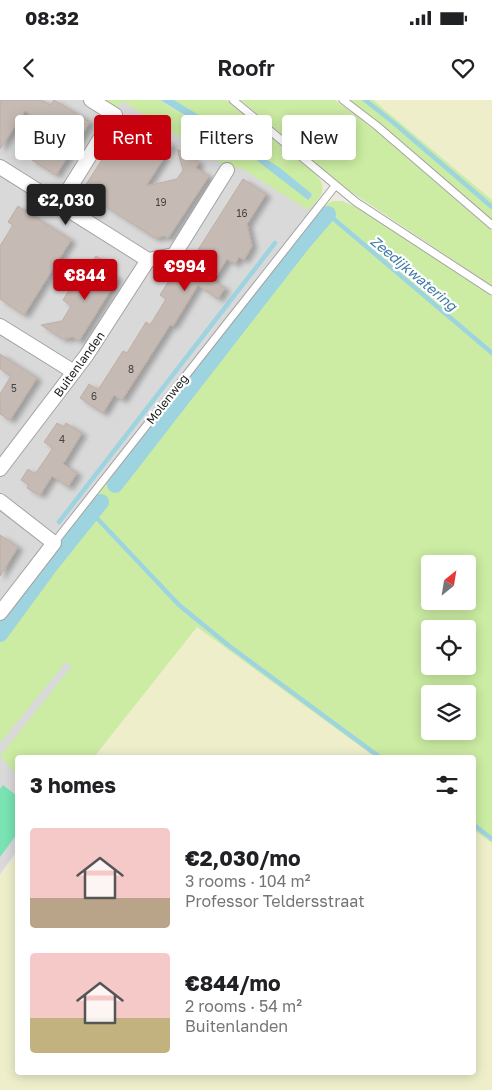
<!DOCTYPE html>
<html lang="en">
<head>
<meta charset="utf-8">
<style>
	body { margin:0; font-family:"Golos Text",sans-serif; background:#f6f6f6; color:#202124; height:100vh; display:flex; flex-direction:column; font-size:19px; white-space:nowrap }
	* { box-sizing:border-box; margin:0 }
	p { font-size:16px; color:#757577 }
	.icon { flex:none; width:28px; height:28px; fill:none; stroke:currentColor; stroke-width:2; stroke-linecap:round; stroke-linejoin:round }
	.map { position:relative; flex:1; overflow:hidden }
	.sheet { position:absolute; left:15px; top:655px; width:461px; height:320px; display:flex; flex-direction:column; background:#fff; border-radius:5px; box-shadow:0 2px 12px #0003 }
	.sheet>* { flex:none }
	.hud { position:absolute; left:15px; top:15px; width:462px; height:45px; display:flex; gap:10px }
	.needle { width:32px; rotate:30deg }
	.fabs { position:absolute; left:421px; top:455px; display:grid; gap:10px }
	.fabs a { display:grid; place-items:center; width:55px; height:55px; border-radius:5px; background:#fff; box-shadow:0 2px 12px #0003; font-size:25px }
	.price { position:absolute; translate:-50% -42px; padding:0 11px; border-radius:5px; background:#c7000d; color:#fff; font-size:16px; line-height:32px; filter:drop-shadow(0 1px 2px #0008) }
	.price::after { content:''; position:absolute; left:50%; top:30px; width:15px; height:11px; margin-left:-8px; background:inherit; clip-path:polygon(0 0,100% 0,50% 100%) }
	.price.selected { background:#222; color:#fff }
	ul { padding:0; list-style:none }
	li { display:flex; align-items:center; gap:15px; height:125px; padding:0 15px }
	li span { display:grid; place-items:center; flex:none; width:140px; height:100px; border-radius:5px; color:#555 }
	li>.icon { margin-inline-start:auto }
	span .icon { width:60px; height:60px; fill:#fffc; stroke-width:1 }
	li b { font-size:21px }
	h2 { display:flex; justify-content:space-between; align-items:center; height:60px; padding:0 15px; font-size:21px }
	.tag { padding:0 18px; border-radius:5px; background:#fff; box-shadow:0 2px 12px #0003; font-size:18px; line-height:45px }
	.tag.selected { background:#c7000d; color:#fff }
	.status { display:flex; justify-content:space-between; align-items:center; height:35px; padding:0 25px; background:#fff; direction:ltr }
	.status svg { height:14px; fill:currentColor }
	header { display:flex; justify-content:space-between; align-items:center; height:65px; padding:0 15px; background:#fff; font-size:22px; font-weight:600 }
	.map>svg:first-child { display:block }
	.residential { fill:#dad9d9 }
	.farmland { fill:#eeefca }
	.grass { fill:#cbeca2; fill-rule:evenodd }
	.pitch { fill:#79e3b3 }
	.water { fill:#9ed4df }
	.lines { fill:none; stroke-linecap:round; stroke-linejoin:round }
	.stream { stroke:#9ed4df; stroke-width:4.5 }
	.canal { stroke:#9ed4df; stroke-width:16 }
	.building { fill:#c6bab4; stroke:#c0aea2; filter:url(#shadow) }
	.lane-casing { stroke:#a3a3a3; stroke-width:9 }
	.street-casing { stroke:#a3a3a3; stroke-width:16 }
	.lane { stroke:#fff; stroke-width:7 }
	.street { stroke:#fff; stroke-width:14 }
	.labels { text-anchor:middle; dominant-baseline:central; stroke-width:4.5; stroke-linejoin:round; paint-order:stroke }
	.number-label { font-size:10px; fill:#464442 }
	.street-label { font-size:12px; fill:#1c1c1c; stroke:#fff }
	.water-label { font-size:14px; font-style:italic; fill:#407ba8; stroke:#fff }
</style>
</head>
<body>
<div class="status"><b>08:32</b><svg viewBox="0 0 49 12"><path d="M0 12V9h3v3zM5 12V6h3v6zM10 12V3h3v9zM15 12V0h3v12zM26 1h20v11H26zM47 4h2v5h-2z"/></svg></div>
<header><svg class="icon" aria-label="back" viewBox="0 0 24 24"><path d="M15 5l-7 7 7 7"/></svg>Roofr<svg class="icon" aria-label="heart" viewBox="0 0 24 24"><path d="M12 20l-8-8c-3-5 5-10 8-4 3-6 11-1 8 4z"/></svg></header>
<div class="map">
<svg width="492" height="990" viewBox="0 0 492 990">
	<defs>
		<filter id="shadow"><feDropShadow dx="5" dy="3" stdDeviation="2.5" flood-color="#0004"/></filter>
	</defs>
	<rect width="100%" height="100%" fill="#eee9e0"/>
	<polygon class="residential" points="0,0 141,0 343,117 204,511 18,658 17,751 0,774"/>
	<g class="farmland">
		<polygon points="373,0 492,0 492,100 429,46"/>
		<polygon points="196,527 375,657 94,658"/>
		<polygon points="474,730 492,743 492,990 0,990 0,776 17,754 18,972 474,972"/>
	</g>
	<g class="grass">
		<path d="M104 0H159L251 56 309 99 312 94 291 77 265 58 174 0H226L316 74C329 91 321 97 308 110L241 68H229L122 1 117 8Z"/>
		<polygon points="241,0 335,0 377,32 492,131 492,186 344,87"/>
		<polygon points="350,0 373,0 492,100 492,119 386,28"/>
		<path d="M333 101H342L358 108 492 196V743L474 730V658L375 657 197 527 94 657 18 658 17 675 0 656 72 566 66 562 0 643V521L107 379 321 107ZM430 464H468V501H430ZM430 529H468V566H430ZM430 594H468V631H430Z"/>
	</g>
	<polygon class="pitch" points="3,685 17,696 17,734 0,757 0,689"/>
	<polygon class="water" points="160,0 174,0 202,17 280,68 312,94 311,97 308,100 251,56"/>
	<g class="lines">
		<g class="stream">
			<polyline points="365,0 394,23 492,107"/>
			<polyline points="322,109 492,253"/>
			<polyline points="93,414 179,505 228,545 381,658"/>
			<polyline points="59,422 275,143"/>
			<polyline points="5,523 6,525"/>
			<polyline points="474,725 492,739"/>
		</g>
		<g class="canal">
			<polyline points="115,385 303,143 328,114"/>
			<polyline points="0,534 50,466 101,402"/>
		</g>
	</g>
	<g class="building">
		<polygon points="0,0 42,0 50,5 54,0 90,22 56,75 32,60 52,28 25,11 0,49"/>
		<polygon points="129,18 172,45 146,86 177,79 183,70 177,49 199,62 196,68 209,76 168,138 164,136 155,138 86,94 89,89 85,86"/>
		<polygon points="243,79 266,94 247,124 252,146 244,160 239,157 235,164 227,159 213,181 225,188 218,199 198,185 173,226 170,225 122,300 114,295 103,313 80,298 89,284 98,290 123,251 127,253 146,222 150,225 166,199 160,195 170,179 177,183"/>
		<polygon points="18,106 71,140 24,215 0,199 0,146 13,125 8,122"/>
		<polygon points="96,156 110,164 106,170 118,178 79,241 73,237 63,239 41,225 62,221 71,206 63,200 74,182 77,184"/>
		<polygon points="0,254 37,278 10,320 0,314 0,294 11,276 0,269"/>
		<polygon points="57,323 64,327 66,323 82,333 63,364 77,373 68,387 52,376 40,395 27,388 29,385 21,380 28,369 35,374 53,348 44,342"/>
		<polygon points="0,435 18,447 0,476"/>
	</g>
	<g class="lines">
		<defs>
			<g id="lane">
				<polyline points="233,0 356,102 492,191"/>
				<polyline points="343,0 377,26 492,125"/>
				<polyline points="54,443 335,86"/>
			</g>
			<g id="street">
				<polyline points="0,67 148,160"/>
				<polyline points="59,105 115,15 91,0"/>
				<polyline points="0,226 74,272"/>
				<polyline points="0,369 86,256 148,160 174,155 227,70"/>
				<polyline points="0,401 54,443 0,513"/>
			</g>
		</defs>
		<use href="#lane" class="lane-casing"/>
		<use href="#street" class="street-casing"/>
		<use href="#lane" class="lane"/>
		<use href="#street" class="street"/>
	</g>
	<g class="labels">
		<g class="number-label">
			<text x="161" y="102">19</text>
			<text x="242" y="113">16</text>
			<text x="131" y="269">8</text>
			<text x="14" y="288">5</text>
			<text x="94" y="296">6</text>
			<text x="62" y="339">4</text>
		</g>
		<g class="street-label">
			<text transform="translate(79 264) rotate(-54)">Buitenlanden</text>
			<text transform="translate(167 299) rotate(-52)">Molenweg</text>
		</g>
		<g class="water-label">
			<text transform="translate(414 173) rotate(40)">Zeedijkwatering</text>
		</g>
	</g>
</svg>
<div class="fabs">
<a><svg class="needle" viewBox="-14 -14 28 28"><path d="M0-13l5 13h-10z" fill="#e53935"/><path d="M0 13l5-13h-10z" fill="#757577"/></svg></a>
<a><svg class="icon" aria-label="locate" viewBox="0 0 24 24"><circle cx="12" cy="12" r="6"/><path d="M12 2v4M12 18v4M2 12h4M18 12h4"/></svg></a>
<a><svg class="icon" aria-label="layers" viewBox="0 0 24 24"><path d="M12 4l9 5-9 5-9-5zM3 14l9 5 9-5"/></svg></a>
</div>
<b class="price selected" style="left:66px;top:126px">€2,030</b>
<b class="price" style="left:185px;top:192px">€994</b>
<b class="price" style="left:85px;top:201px">€844</b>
<div class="hud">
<a class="tag">Buy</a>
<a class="tag selected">Rent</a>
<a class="tag">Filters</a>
<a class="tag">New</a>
</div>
<section class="sheet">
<h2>3 homes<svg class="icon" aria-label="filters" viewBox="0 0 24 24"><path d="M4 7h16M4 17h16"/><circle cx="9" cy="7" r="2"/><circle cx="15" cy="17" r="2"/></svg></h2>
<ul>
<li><span style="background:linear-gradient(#f6c9c9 70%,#b9a48a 0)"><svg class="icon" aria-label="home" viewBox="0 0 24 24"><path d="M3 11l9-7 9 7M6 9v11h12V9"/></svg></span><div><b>€2,030/mo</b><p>3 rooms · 104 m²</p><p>Professor Teldersstraat</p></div></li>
<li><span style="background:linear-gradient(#f6c9c9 65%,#c2b280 0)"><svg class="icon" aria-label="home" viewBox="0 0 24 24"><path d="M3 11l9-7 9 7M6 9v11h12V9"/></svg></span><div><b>€844/mo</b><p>2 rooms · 54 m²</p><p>Buitenlanden</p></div></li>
</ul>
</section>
</div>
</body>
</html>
